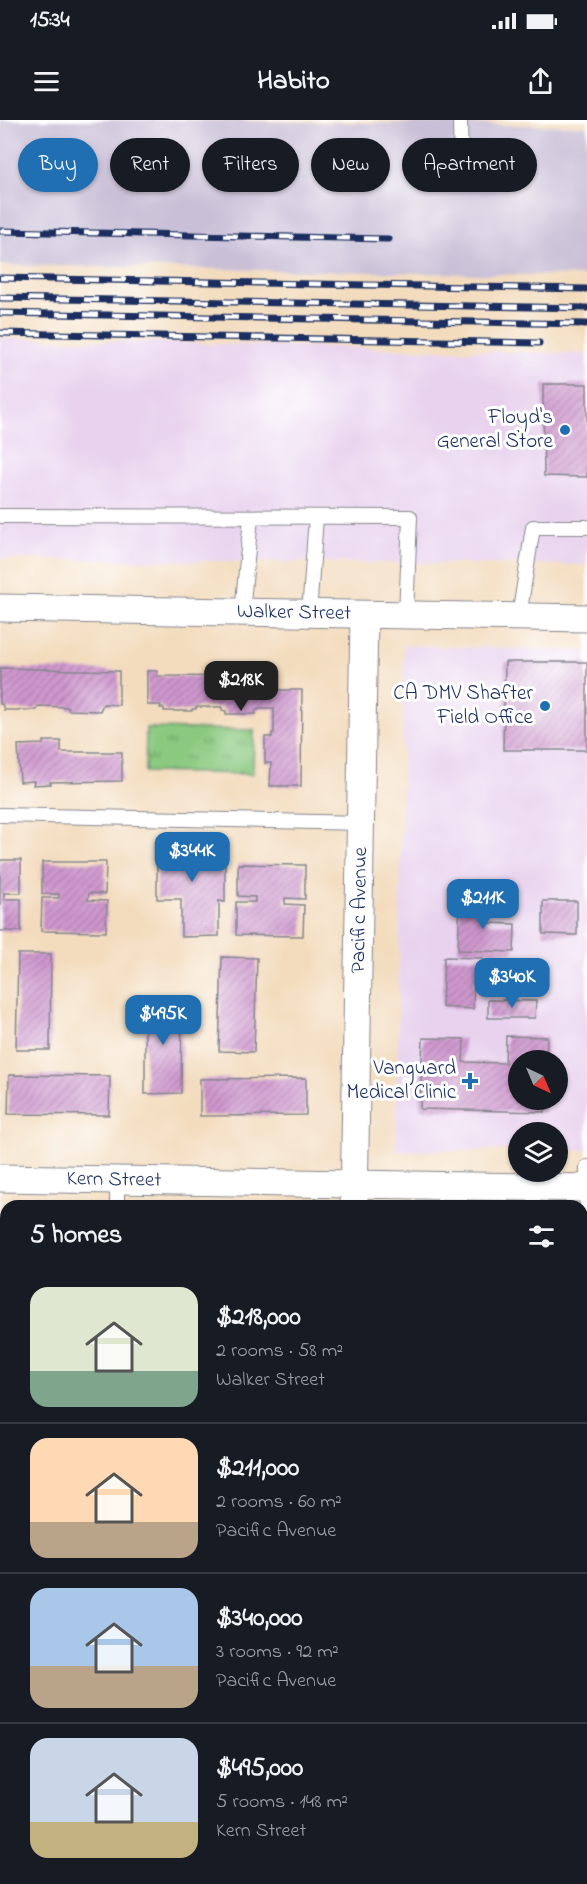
<!DOCTYPE html>
<html lang="en">
<head>
<meta charset="utf-8">
<style>
	body { margin:0; font-family:"Indie Flower",sans-serif; background:#242831; color:#f1f3f6; height:100vh; display:flex; flex-direction:column; font-size:22px; white-space:nowrap }
	* { box-sizing:border-box; margin:0 }
	p { font-size:20px; color:#9ea1a6 }
	.icon { flex:none; width:33px; height:33px; fill:none; stroke:currentColor; stroke-width:2; stroke-linecap:round; stroke-linejoin:round }
	.map { position:relative; flex:1; overflow:hidden }
	.drawer { position:absolute; left:0px; top:1080px; width:588px; height:684px; display:flex; flex-direction:column; background:#171b24; border-radius:18px 18px 0 0; box-shadow:0 2px 4px #0004 }
	.drawer>* { flex:none }
	.guide { position:absolute; left:18px; top:18px; width:552px; height:54px; display:flex; gap:12px }
	.needle { width:39px; rotate:136deg }
	.tools { position:absolute; left:508px; top:930px; display:grid; gap:12px }
	.tools a { display:grid; place-items:center; width:60px; height:60px; border-radius:50%; background:#171b24; box-shadow:0 2px 4px #0004; font-size:30px }
	.price { position:absolute; translate:-50% -51px; padding:0 14px; border-radius:12px; background:#1f6fb2; color:#fff; font-size:20px; line-height:39px; filter:drop-shadow(0 2px 3px #0008) }
	.price::after { content:''; position:absolute; left:50%; top:36px; width:18px; height:14px; margin-left:-9px; background:inherit; clip-path:polygon(0 0,100% 0,50% 100%) }
	.price.active { background:#222; color:#fff }
	ul { padding:0; list-style:none }
	li { display:flex; align-items:center; gap:18px; height:150px; padding:0 30px }
	li+li { border-top:2px solid #363941 }
	li span { display:grid; place-items:center; flex:none; width:168px; height:120px; border-radius:18px; color:#555 }
	li>.icon { margin-inline-start:auto }
	span .icon { width:72px; height:72px; fill:#fffc; stroke-width:1 }
	li b { font-size:26px }
	h2 { display:flex; justify-content:space-between; align-items:center; height:72px; padding:0 30px; font-size:26px }
	.tag { padding:0 21px; border-radius:27px; background:#171b24; box-shadow:0 2px 4px #0004; font-size:21px; line-height:54px }
	.tag.active { background:#1f6fb2; color:#fff }
	.status { display:flex; justify-content:space-between; align-items:center; height:42px; padding:0 30px; background:#171b24; direction:ltr }
	.status svg { height:16px; fill:currentColor }
	header { display:flex; justify-content:space-between; align-items:center; height:78px; padding:0 30px; background:#171b24; font-size:27px; font-weight:700 }
	.map>svg:first-child { display:block }
	.built { fill:#e8d2ee; fill-rule:evenodd }
	.industrial { fill:#c9bfd7 }
	.grass { fill:url(#grass-tufts); stroke:#527c6e; stroke-width:1.5 }
	.park { fill:url(#park-crowns); stroke:#527c6e; stroke-width:1.5 }
	.garden { fill:#8ac97f; stroke:#527c6e; stroke-width:1.5 }
	.building { fill:url(#building-hatch) }
	.lines { fill:none; stroke-linecap:round; stroke-linejoin:round }
	.lane-casing { stroke:#87868e; stroke-width:16 }
	.street-casing { stroke:#87868e; stroke-width:29 }
	.lane { stroke:#fff; stroke-width:14 }
	.street { stroke:#fff; stroke-width:27 }
	.rail-casing { stroke:#1b2f5e; stroke-width:7 }
	.rail { stroke:#fff; stroke-width:4.5; stroke-dasharray:14; stroke-linecap:butt }
	.poi-dot { fill:#1f6fb2; stroke:#fff; stroke-width:2 }
	.labels { text-anchor:middle; dominant-baseline:central; stroke-width:6; stroke-linejoin:round; paint-order:stroke }
	.poi-label { font-size:21px; fill:#1b2f5e; stroke:#fff; text-anchor:end }
	.street-label { font-size:21px; fill:#1b2f5e; stroke:#fff }
</style>
</head>
<body>
<div class="status"><b>15:34</b><svg viewBox="0 0 49 12"><path d="M0 12V9h3v3zM5 12V6h3v6zM10 12V3h3v9zM15 12V0h3v12zM26 1h20v11H26zM47 4h2v5h-2z"/></svg></div>
<header><svg class="icon" aria-label="menu" viewBox="0 0 24 24"><path d="M4 6h16M4 12h16M4 18h16"/></svg>Habito<svg class="icon" aria-label="share" viewBox="0 0 24 24"><path d="M12 15V3M7 8l5-5 5 5M5 13v7h14v-7"/></svg></header>
<div class="map">
<svg width="587" height="1764" viewBox="0 0 587 1764">
	<defs>
		<pattern id="grass-tufts" width="24" height="20" patternUnits="userSpaceOnUse" patternTransform="scale(1.5)"><rect width="24" height="20" fill="#8ac97f"/><path d="M3 7l-1-3M5 7V3M7 7l1-3M15 17l-1-3M17 17v-4M19 17l1-3" fill="none" stroke="#70a46b"/></pattern>
		<pattern id="park-crowns" width="20" height="18" patternUnits="userSpaceOnUse" patternTransform="scale(1.5)"><rect width="20" height="18" fill="#8ac97f"/><path d="M2 6a3 3 0 1 1 6 0M12 15a3 3 0 1 1 6 0" fill="none" stroke="#70a46b"/></pattern>
		<pattern id="building-hatch" width="6" height="6" patternUnits="userSpaceOnUse" patternTransform="scale(1.5)"><rect width="6" height="6" fill="#cf98ce"/><path d="M-1 1l2-2M0 6l6-6M5 7l2-2" fill="none" stroke="#a77caa"/></pattern>
	</defs>
	<rect width="100%" height="100%" fill="#fff"/>
	<filter id="ink" filterUnits="userSpaceOnUse"><feTurbulence type="fractalNoise" baseFrequency=".0167" numOctaves="2"/><feDisplacementMap in="SourceGraphic" scale="12" xChannelSelector="R" yChannelSelector="G"/><feConvolveMatrix kernelMatrix="1 2 1 2 8 2 1 2 1" color-interpolation-filters="sRGB"/></filter>
	<filter id="wash" filterUnits="userSpaceOnUse"><feTurbulence type="fractalNoise" baseFrequency=".008" numOctaves="4" result="noise"/><feDisplacementMap in="SourceGraphic" scale="24" xChannelSelector="R" yChannelSelector="G"/><feGaussianBlur stdDeviation="1.35" result="paint"/><feColorMatrix in="noise" values="0 0 0 0 0 0 0 0 0 0 0 0 0 0 0 0 0 1.4 0 .05"/><feComposite in="paint" operator="in"/></filter>
	<g filter="url(#wash)">
		<rect width="100%" height="100%" fill="#f3dcbd"/>
		<g class="built">
			<polygon points="0,218 587,234 587,445 0,439"/>
			<path d="M404 525 587 531V1030H558V1012H519V1030L396 1031ZM519 940H558V980H519Z"/>
		</g>
		<polygon class="industrial" points="0,0 171,0 587,6 587,156 0,145"/>
		<polygon class="grass" points="146,608 254,610 253,654 145,652"/>
		<polygon class="park" points="582,1638 587,1638 587,1764 71,1764 66,1758 582,1758"/>
		<rect class="garden" x="246" y="1758" width="62" height="6"/>
		<g id="blocks">
			<g class="building">
				<polygon points="543,264 587,264 587,357 544,356"/>
				<polygon points="505,542 587,542 587,630 503,630"/>
				<polygon points="0,548 119,551 119,585 103,584 100,591 68,590 68,587 38,586 36,590 4,590 2,584 0,584"/>
				<polygon points="147,551 157,551 157,556 271,557 271,570 302,570 301,666 270,666 271,643 265,643 265,617 272,617 272,613 274,613 274,588 258,588 258,590 255,590 256,594 226,594 226,591 222,590 222,587 196,587 196,589 192,589 192,591 164,591 164,588 160,588 161,585 147,585"/>
				<polygon points="44,621 61,621 61,632 122,632 122,661 50,662 51,664 33,665 34,661 20,662 18,625 43,624"/>
				<polygon points="157,717 201,717 201,733 225,733 225,782 219,781 219,816 181,817 181,779 157,779"/>
				<polygon points="0,740 21,740 21,773 4,773 4,779 21,779 21,811 0,811"/>
				<polygon points="42,742 106,742 105,774 89,773 88,780 107,781 106,812 41,811 42,778 59,778 59,774 42,774"/>
				<polygon points="238,744 305,745 305,779 285,778 285,784 304,785 303,816 236,815 236,782 255,782 255,777 238,776"/>
				<polygon points="460,779 486,780 485,803 515,804 514,832 458,830"/>
				<polygon points="543,781 577,781 577,815 543,814"/>
				<polygon points="18,834 51,834 50,930 16,930"/>
				<polygon points="222,837 257,838 254,932 219,931"/>
				<polygon points="444,837 483,838 482,860 474,859 473,889 442,887"/>
				<polygon points="145,878 182,880 181,973 145,974"/>
				<polygon points="488,880 536,881 535,898 488,898"/>
				<polygon points="506,916 547,917 546,940 519,940 519,980 545,980 545,992 420,989 423,918 464,919 463,942 505,943"/>
				<polygon points="9,955 110,956 109,995 8,994"/>
				<polygon points="306,958 306,995 200,996 200,959"/>
				<polygon points="0,1104 6,1105 6,1157 0,1156"/>
				<rect x="0" y="1167" width="6" height="52"/>
				<polygon points="0,1442 6,1442 6,1485 4,1485 3,1478 0,1478"/>
				<rect x="0" y="1501" width="6" height="75"/>
			</g>
		</g>
	</g>
	<g filter="url(#ink)">
		<use href="#blocks" fill-opacity="0" stroke="#87868e" stroke-width="1.5"/>
		<g class="lines">
			<defs>
				<g id="lane">
					<polyline points="460,0 461,50 476,57"/>
					<polyline points="0,396 410,397 406,495"/>
					<polyline points="242,493 251,397"/>
					<polyline points="309,494 316,397"/>
					<polyline points="519,497 533,407 587,407"/>
					<polyline points="0,695 362,703"/>
					<polyline points="117,1086 117,1060"/>
					<polyline points="583,1638 587,1047"/>
				</g>
				<g id="street">
					<polyline points="0,488 587,498"/>
					<polyline points="0,1058 587,1068"/>
					<polyline points="354,1086 364,495"/>
					<polyline points="0,1628 6,1628"/>
					<polyline points="582,1638 587,1638"/>
					<polyline points="0,1689 6,1695"/>
					<polyline points="66,1758 71,1764"/>
				</g>
			</defs>
			<use href="#lane" class="lane-casing"/>
			<use href="#street" class="street-casing"/>
			<use href="#lane" class="lane"/>
			<use href="#street" class="street"/>
			<defs>
				<g id="rail">
					<polyline points="0,111 388,119"/>
					<polyline points="0,158 587,169"/>
					<polyline points="0,178 587,188"/>
					<polyline points="0,193 587,204"/>
					<polyline points="0,213 539,223"/>
				</g>
			</defs>
			<use href="#rail" class="rail-casing"/>
			<use href="#rail" class="rail"/>
		</g>
	</g>
	<g class="poi-dot">
		<circle cx="565" cy="310" r="6"/>
		<circle cx="545" cy="586" r="6"/>
		<path d="M467 952h6v6h6v6h-6v6h-6v-6h-6v-6h6z"/>
	</g>
	<g class="labels">
		<g class="poi-label">
			<text x="553" y="298">Floyd's<tspan x="553" dy="24">General Store</tspan></text>
			<text x="533" y="574">CA DMV Shafter<tspan x="533" dy="24">Field Office</tspan></text>
			<text x="456" y="949">Vanguard<tspan x="456" dy="24">Medical Clinic</tspan></text>
		</g>
		<g class="street-label">
			<text transform="translate(294 493) rotate(1)">Walker Street</text>
			<text transform="translate(360 790) rotate(-89)">Pacific Avenue</text>
			<text transform="translate(114 1060) rotate(1)">Kern Street</text>
		</g>
	</g>
</svg>
<div class="tools">
<a><svg class="needle" viewBox="-14 -14 28 28"><path d="M0-13l5 13h-10z" fill="#e53935"/><path d="M0 13l5-13h-10z" fill="#9ea1a6"/></svg></a>
<a><svg class="icon" aria-label="layers" viewBox="0 0 24 24"><path d="M12 4l9 5-9 5-9-5zM3 14l9 5 9-5"/></svg></a>
</div>
<b class="price active" style="left:241px;top:592px">$218K</b>
<b class="price" style="left:192px;top:763px">$344K</b>
<b class="price" style="left:483px;top:810px">$211K</b>
<b class="price" style="left:512px;top:889px">$340K</b>
<b class="price" style="left:163px;top:926px">$495K</b>
<div class="guide">
<a class="tag active">Buy</a>
<a class="tag">Rent</a>
<a class="tag">Filters</a>
<a class="tag">New</a>
<a class="tag">Apartment</a>
</div>
<section class="drawer">
<h2>5 homes<svg class="icon" aria-label="filters" viewBox="0 0 24 24"><path d="M4 7h16M4 17h16"/><circle cx="9" cy="7" r="2"/><circle cx="15" cy="17" r="2"/></svg></h2>
<ul>
<li><span style="background:linear-gradient(#dfe7d0 70%,#7fa58c 0)"><svg class="icon" aria-label="home" viewBox="0 0 24 24"><path d="M3 11l9-7 9 7M6 9v11h12V9"/></svg></span><div><b>$218,000</b><p>2 rooms · 58 m²</p><p>Walker Street</p></div></li>
<li><span style="background:linear-gradient(#ffd9b3 70%,#b9a48a 0)"><svg class="icon" aria-label="home" viewBox="0 0 24 24"><path d="M3 11l9-7 9 7M6 9v11h12V9"/></svg></span><div><b>$211,000</b><p>2 rooms · 60 m²</p><p>Pacific Avenue</p></div></li>
<li><span style="background:linear-gradient(#a9c7e8 65%,#b9a48a 0)"><svg class="icon" aria-label="home" viewBox="0 0 24 24"><path d="M3 11l9-7 9 7M6 9v11h12V9"/></svg></span><div><b>$340,000</b><p>3 rooms · 92 m²</p><p>Pacific Avenue</p></div></li>
<li><span style="background:linear-gradient(#c9d6e8 70%,#c2b280 0)"><svg class="icon" aria-label="home" viewBox="0 0 24 24"><path d="M3 11l9-7 9 7M6 9v11h12V9"/></svg></span><div><b>$495,000</b><p>5 rooms · 148 m²</p><p>Kern Street</p></div></li>
</ul>
</section>
</div>
</body>
</html>
